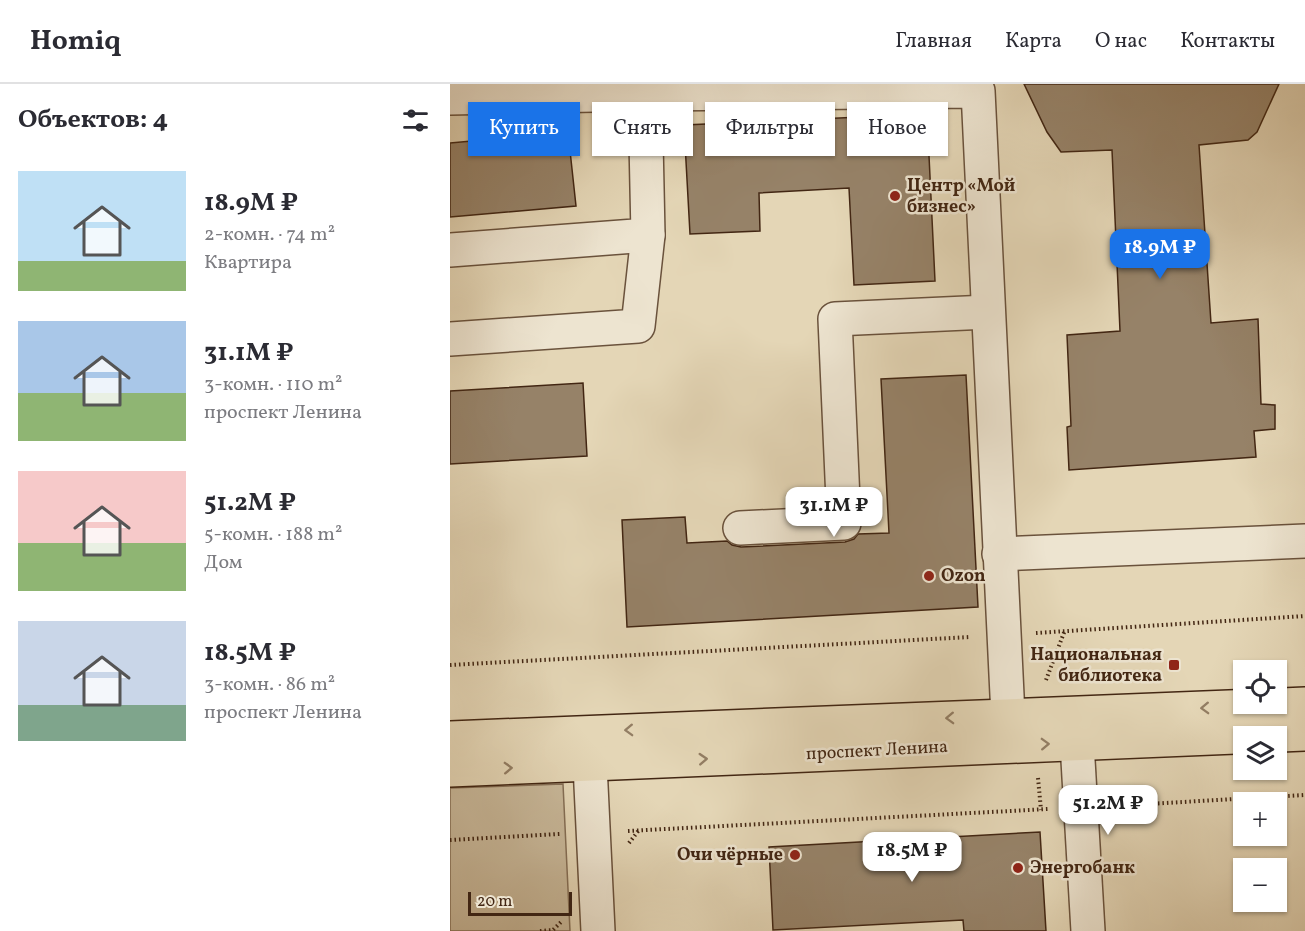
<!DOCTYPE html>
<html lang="ru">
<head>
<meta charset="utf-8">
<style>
	body { margin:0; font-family:Vollkorn,serif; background:#f2f2f3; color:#2b2b33; height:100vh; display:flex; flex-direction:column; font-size:22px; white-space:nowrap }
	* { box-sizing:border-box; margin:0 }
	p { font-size:20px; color:#7c7c81 }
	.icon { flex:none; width:33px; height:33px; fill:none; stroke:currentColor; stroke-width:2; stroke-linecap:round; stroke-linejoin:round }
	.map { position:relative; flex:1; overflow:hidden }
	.drawer { display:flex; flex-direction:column; background:#fff; width:450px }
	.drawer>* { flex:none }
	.banner { position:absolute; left:18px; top:18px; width:570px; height:54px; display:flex; gap:12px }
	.fabs { position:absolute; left:783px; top:576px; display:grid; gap:12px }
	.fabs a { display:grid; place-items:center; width:54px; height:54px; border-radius:0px; background:#fff; box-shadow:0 2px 4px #0004; font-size:30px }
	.scale { position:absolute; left:18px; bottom:15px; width:104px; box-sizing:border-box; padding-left:6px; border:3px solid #422613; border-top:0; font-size:16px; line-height:21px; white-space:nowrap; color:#422613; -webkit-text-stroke:4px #ede4d0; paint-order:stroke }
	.price { position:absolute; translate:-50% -51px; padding:0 14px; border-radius:12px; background:#fff; color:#222; font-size:20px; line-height:39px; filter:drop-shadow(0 2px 3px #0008) }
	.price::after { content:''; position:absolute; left:50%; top:36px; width:18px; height:14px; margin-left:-9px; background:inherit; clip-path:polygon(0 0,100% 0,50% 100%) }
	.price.current { background:#1a73e8; color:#fff }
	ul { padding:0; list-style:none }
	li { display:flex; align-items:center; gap:18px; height:150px; padding:0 18px }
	li span { display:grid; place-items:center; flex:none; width:168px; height:120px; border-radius:0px; color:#555 }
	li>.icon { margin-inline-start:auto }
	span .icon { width:72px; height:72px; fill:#fffc; stroke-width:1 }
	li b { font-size:26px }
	h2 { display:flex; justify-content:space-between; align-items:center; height:72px; padding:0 18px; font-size:26px }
	.chip { padding:0 21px; border-radius:0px; background:#fff; box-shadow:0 2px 4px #0004; font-size:21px; line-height:54px }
	.chip.current { background:#1a73e8; color:#fff }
	header { display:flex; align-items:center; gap:36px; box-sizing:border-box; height:84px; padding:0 30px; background:#fff; border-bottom:2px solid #e1e1e2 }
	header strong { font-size:28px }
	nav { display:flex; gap:33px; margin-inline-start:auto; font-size:21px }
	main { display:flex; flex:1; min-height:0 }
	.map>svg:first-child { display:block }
	.green { fill:#c8b89a; stroke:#856f56; stroke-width:1.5 }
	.building { fill:#968268; stroke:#422613; stroke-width:1.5 }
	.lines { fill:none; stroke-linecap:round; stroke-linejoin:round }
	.minor-casing { stroke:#6a523c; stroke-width:36 }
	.major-casing { stroke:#422613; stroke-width:36 }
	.path { stroke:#422613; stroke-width:4; stroke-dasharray:1.5 3; stroke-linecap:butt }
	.minor { stroke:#ede4d0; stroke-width:33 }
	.major { stroke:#e4d6b6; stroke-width:33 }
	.oneway { stroke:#937e64 }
	.poi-dot { fill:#8f2418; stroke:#ede4d0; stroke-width:2 }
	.labels { text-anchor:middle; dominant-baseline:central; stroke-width:5; stroke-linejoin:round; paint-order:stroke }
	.poi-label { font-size:18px; font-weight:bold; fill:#422613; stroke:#ede4d0; text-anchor:start }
	.street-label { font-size:18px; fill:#422613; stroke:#ede4d0 }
</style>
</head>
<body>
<header>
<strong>Homiq</strong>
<nav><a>Главная</a><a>Карта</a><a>О нас</a><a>Контакты</a></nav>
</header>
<main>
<section class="drawer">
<h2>Объектов: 4<svg class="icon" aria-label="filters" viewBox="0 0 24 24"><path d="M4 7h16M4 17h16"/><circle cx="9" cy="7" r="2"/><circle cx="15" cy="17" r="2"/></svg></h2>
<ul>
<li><span style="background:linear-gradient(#bfe0f5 75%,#8fb573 0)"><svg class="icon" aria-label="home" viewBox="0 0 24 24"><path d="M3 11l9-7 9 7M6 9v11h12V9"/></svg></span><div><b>18.9M ₽</b><p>2-комн. · 74 m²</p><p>Квартира</p></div></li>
<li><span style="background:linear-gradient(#a9c7e8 60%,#8fb573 0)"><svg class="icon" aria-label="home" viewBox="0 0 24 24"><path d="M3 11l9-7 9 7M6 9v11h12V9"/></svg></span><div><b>31.1M ₽</b><p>3-комн. · 110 m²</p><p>проспект Ленина</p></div></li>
<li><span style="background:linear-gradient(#f6c9c9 60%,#8fb573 0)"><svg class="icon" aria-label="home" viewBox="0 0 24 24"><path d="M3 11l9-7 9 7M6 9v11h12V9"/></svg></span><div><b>51.2M ₽</b><p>5-комн. · 188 m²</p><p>Дом</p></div></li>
<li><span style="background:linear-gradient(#c9d6e8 70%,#7fa58c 0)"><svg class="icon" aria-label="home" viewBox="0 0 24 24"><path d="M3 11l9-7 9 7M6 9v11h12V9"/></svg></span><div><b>18.5M ₽</b><p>3-комн. · 86 m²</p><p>проспект Ленина</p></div></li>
</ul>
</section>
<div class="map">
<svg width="855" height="847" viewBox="0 0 855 847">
	<rect width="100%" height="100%" fill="#e4d6b6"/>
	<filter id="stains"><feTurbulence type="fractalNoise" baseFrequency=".00333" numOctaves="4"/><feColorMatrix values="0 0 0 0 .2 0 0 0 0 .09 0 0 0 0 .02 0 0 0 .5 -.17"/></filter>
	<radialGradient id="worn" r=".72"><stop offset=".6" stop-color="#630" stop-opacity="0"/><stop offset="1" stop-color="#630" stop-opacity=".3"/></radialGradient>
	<polygon class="green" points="113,700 120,847 0,847 0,704"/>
	<g class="building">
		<polygon points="574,0 829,0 807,48 798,56 749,61 761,239 808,235 811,320 825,321 825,345 804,347 806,373 619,386 617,343 621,342 617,251 670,247 662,66 611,68 597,48"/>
		<polygon points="477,30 485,197 404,201 399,104 309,109 310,147 240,150 234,41"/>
		<polygon points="118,48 126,122 0,133 0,59"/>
		<polygon points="516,291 528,523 177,543 172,436 235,433 237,459 277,457 282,461 291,463 395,458 404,455 408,450 439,449 431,295"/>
		<polygon points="133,299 137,372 0,380 0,307"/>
		<polygon points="590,748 596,847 514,847 513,836 323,846 319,763"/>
	</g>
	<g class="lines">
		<defs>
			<g id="minor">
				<polyline points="0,14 195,10 528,7 558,632"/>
				<polyline points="0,166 198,151 195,10"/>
				<polyline points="0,255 188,242 198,151"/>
				<polyline points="290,444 394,439 385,235 538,228"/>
				<polyline points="549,470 855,457"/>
				<polyline points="627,659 638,847"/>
				<polyline points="140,681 148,847"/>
			</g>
			<g id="major">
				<polyline points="0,654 855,620"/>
				<polyline points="0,686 855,650"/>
			</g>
		</defs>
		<use href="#minor" class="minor-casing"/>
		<use href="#major" class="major-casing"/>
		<g class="path">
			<polyline points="586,549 855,532"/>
			<polyline points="0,581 520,553"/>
			<polyline points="596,596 615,546"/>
			<polyline points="588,694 591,726"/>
			<polyline points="663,722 855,711"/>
			<polyline points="178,747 598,725"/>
			<polyline points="0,756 110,750"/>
			<polyline points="179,759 189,746"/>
			<polyline points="90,847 103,846 112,837"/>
		</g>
		<use href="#minor" class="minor"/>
		<use href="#major" class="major"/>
	</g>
	<defs><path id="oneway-chevron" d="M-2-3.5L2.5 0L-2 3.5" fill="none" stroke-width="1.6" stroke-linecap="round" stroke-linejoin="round" transform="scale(1.5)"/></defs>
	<g class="oneway">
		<use href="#oneway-chevron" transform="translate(755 624) rotate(178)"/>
		<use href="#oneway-chevron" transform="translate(500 634) rotate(178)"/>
		<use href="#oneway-chevron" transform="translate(179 646) rotate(178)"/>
		<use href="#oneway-chevron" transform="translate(595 660) rotate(-2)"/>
		<use href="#oneway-chevron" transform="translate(253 675) rotate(-3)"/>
		<use href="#oneway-chevron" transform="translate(58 684) rotate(-2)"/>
	</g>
	<g class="poi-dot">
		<circle cx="445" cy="112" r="6"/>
		<circle cx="479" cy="492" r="6"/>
		<rect x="718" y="575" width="12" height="12" rx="3"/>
		<circle cx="345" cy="771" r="6"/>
		<circle cx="568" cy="784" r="6"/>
	</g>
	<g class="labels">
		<g class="poi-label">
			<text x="457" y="102">Центр «Мой<tspan x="457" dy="21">бизнес»</tspan></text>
			<text x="491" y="492">Ozon</text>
			<text x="712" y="571" text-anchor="end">Национальная<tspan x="712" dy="21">библиотека</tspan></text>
			<text x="333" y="771" text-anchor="end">Очи чёрные</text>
			<text x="580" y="784">Энергобанк</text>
		</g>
		<g class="street-label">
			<text transform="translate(427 667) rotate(-3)">проспект Ленина</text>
		</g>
	</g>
	<rect width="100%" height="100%" filter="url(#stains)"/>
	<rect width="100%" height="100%" fill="url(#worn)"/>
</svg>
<div class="fabs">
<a><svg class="icon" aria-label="locate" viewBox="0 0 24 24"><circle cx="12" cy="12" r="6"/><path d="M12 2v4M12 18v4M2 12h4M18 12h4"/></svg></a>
<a><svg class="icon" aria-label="layers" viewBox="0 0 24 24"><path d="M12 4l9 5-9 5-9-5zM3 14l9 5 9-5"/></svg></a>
<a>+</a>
<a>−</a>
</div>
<div class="scale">20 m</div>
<b class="price current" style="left:710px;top:196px">18.9M ₽</b>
<b class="price" style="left:384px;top:454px">31.1M ₽</b>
<b class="price" style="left:658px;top:752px">51.2M ₽</b>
<b class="price" style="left:462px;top:799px">18.5M ₽</b>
<div class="banner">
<a class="chip current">Купить</a>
<a class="chip">Снять</a>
<a class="chip">Фильтры</a>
<a class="chip">Новое</a>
</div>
</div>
</main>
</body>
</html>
